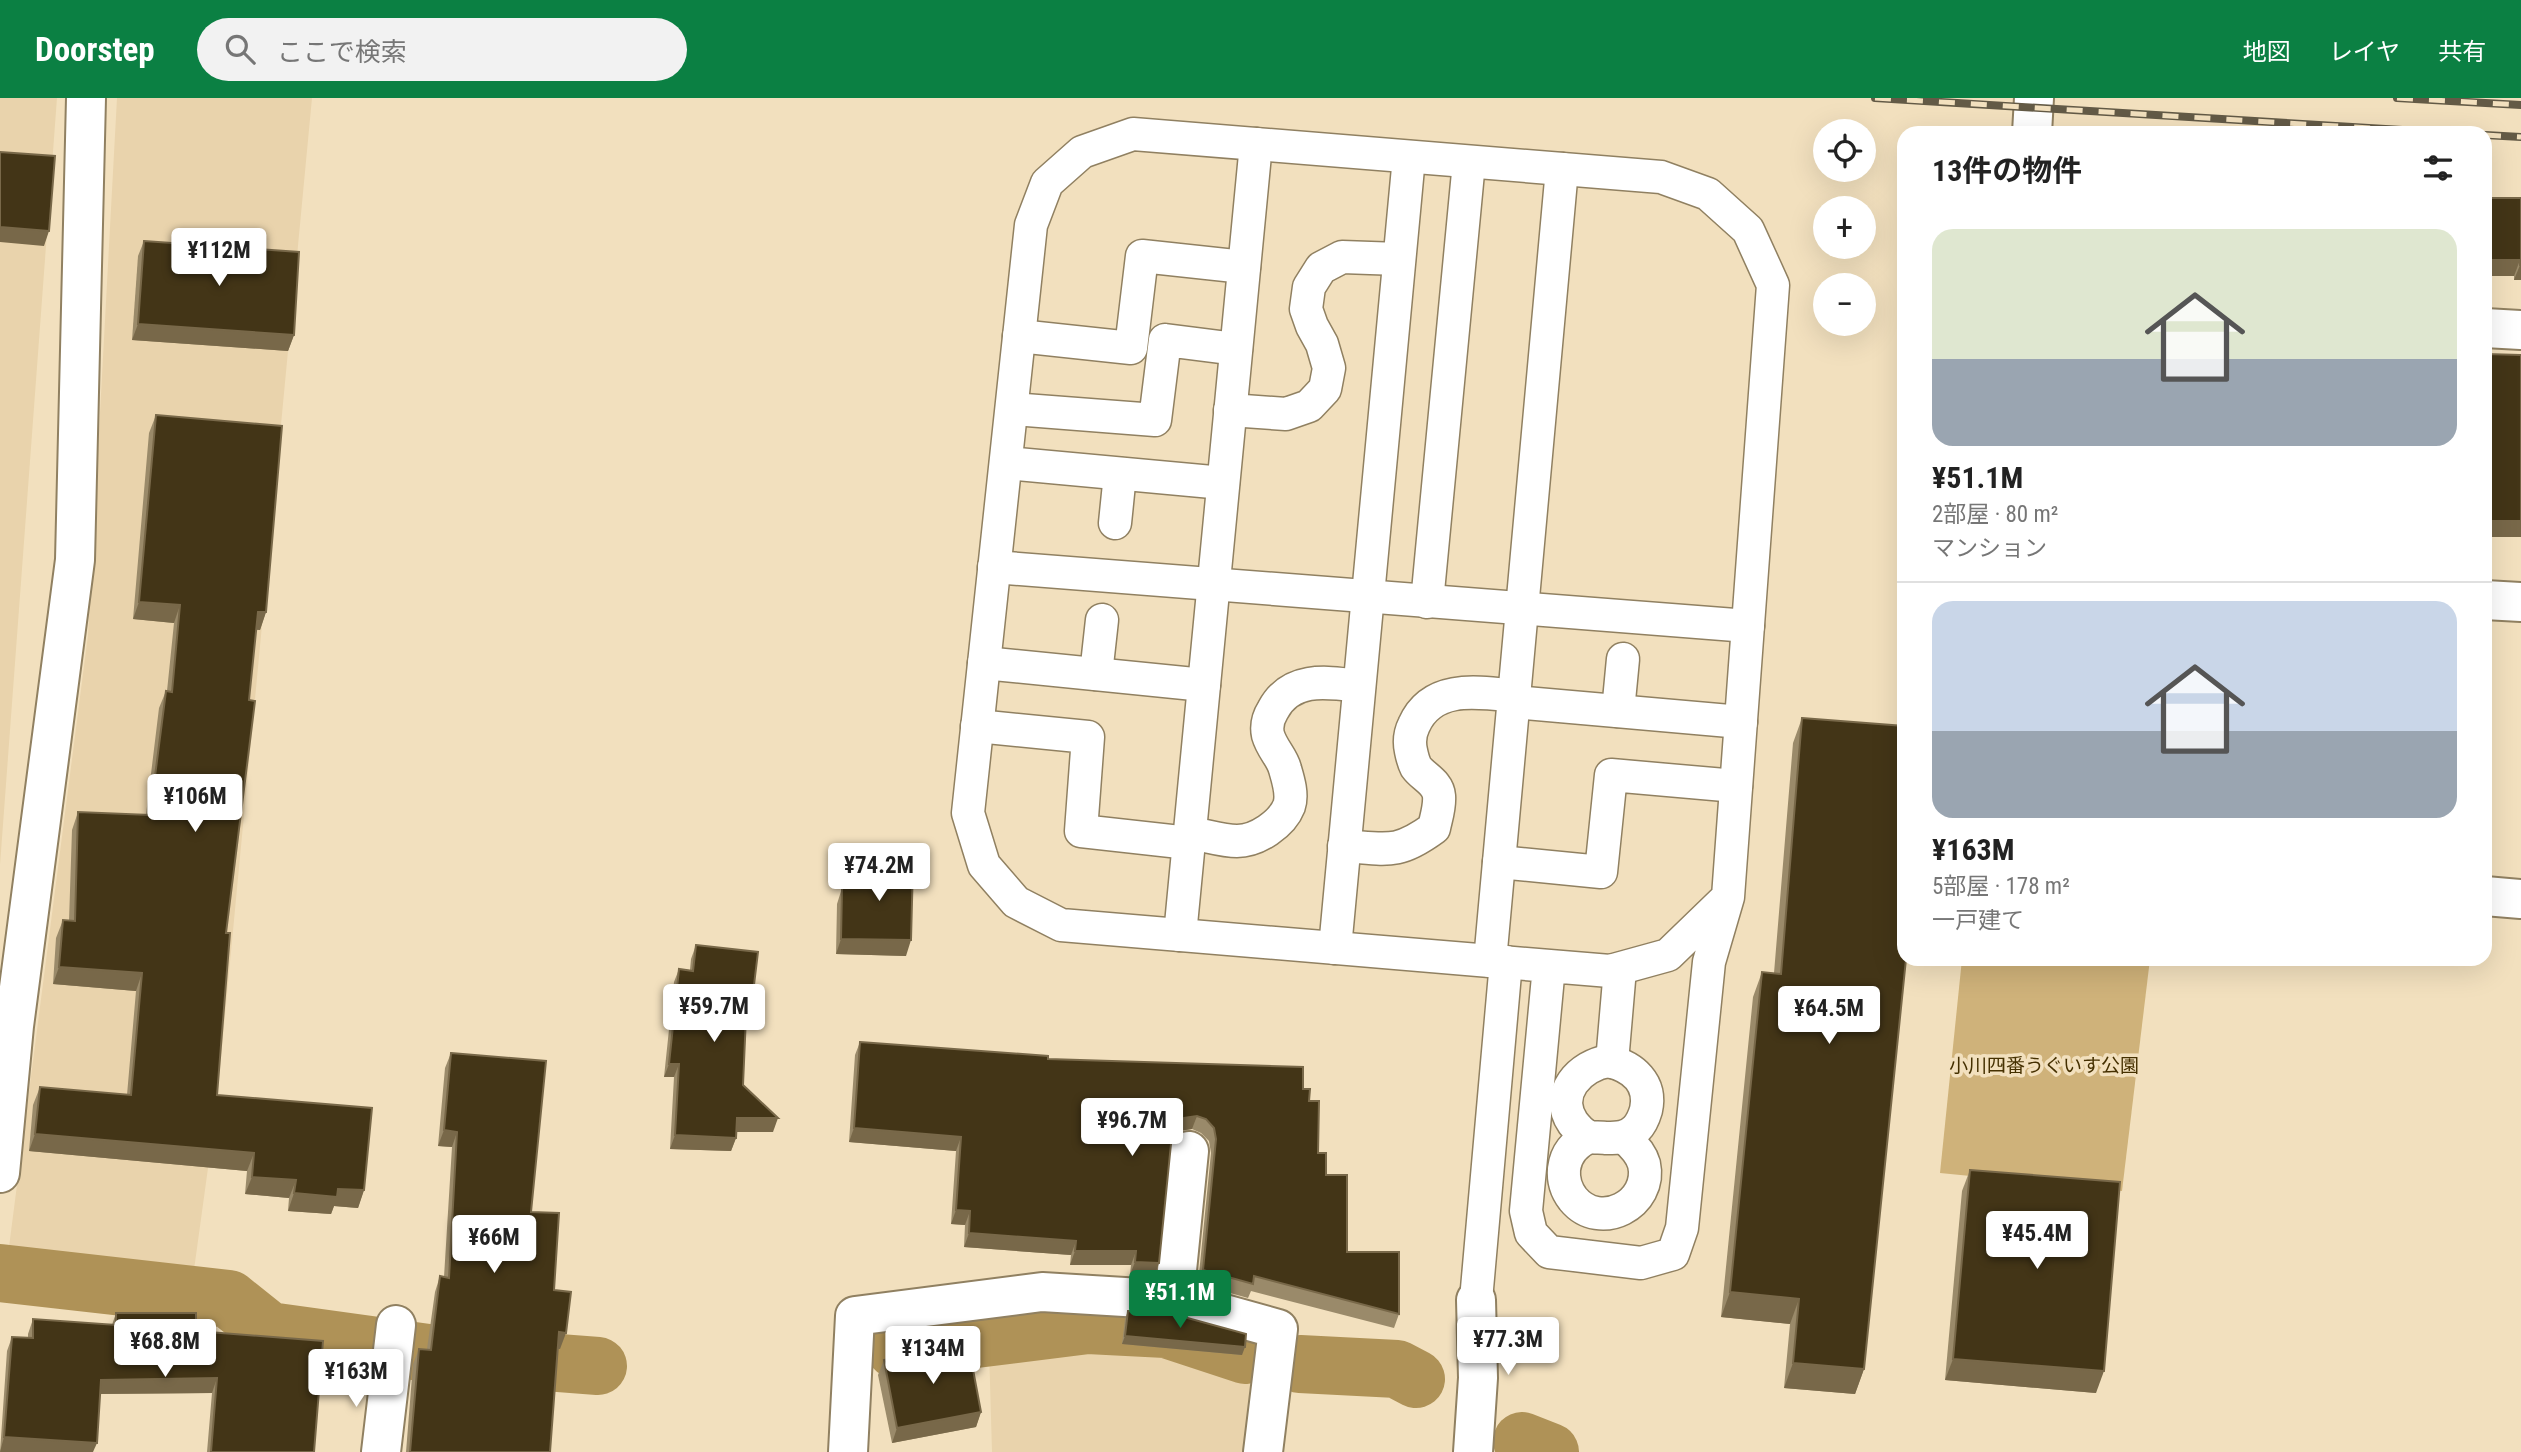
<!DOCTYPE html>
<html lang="ja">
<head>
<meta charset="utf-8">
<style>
	body { margin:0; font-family:"Roboto Condensed","Noto Sans JP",sans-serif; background:#f2f2f2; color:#222; height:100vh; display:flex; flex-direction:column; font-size:26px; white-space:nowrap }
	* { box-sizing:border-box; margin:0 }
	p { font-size:23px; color:#767676 }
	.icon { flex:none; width:38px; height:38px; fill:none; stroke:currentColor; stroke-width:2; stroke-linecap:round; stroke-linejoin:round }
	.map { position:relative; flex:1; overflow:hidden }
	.drawer { position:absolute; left:1897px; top:28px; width:595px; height:840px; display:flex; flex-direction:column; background:#fff; border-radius:21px; box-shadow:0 7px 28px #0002 }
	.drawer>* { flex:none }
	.fabs { position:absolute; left:1813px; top:21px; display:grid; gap:14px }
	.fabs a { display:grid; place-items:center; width:63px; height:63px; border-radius:50%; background:#fff; box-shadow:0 7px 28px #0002; font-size:35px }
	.price { position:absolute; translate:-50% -60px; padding:0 16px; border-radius:7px; background:#fff; color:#222; font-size:23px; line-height:46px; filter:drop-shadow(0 2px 4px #0008) }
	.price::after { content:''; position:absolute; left:50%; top:42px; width:21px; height:16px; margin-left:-10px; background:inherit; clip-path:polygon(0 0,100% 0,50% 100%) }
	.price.current { background:#0b8043; color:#fff }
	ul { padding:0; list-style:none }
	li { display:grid; align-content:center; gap:14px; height:371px; padding:0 35px }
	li+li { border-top:2px solid #e0e0e0 }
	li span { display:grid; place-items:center; height:217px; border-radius:21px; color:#555 }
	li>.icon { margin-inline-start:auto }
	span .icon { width:126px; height:126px; fill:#fffc; stroke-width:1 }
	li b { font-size:30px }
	h2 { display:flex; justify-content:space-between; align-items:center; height:84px; padding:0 35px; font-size:30px }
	header { display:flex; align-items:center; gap:42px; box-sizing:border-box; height:98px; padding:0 35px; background:#0b8043; color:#fff }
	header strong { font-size:33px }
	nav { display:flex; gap:38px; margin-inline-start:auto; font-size:24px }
	.search { width:490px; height:63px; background:#f2f2f2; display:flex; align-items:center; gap:18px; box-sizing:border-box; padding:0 24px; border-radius:38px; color:#767676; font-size:26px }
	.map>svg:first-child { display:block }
	.built { fill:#e9d3ac }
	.green { fill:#cfb27a }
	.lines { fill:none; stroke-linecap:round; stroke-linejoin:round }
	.canal { stroke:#af9257; stroke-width:58 }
	.service-casing { stroke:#908061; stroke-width:35 }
	.minor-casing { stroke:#908061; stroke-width:42 }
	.service { stroke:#fff; stroke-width:32 }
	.minor { stroke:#fff; stroke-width:38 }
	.rail-casing { stroke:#635a46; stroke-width:8 }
	.rail { stroke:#f2e0be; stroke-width:5; stroke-dasharray:16; stroke-linecap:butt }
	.wall { fill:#9a8a6a }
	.shaded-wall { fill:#786849 }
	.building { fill:#433517; stroke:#786849; stroke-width:2 }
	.labels { text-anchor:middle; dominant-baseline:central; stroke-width:7; stroke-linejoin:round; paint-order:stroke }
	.park-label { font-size:19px; fill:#453000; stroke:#f2e0be }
</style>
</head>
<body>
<header>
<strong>Doorstep</strong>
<div class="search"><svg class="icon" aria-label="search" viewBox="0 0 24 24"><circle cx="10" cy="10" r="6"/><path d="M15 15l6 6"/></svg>ここで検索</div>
<nav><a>地図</a><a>レイヤ</a><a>共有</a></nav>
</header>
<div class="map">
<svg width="2521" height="1354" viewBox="0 0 2521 1354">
	<rect width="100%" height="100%" fill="#f2e0be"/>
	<g class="built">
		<polygon points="0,0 57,0 0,767"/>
		<polygon points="117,0 312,0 216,1012 193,1179 23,1158 9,1149 88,537"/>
		<polygon points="1052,1243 1152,1248 1252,1269 1244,1354 992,1354 989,1251"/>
	</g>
	<polygon class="green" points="1962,861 2150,861 2122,1093 1940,1075"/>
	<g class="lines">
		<g class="canal">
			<polyline points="0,1175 229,1201 269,1233 428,1255 598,1268"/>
			<polyline points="895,1251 1088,1227 1166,1231 1245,1257"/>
			<polyline points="1300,1266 1397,1271 1416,1281"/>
			<polyline points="1522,1343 1550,1354"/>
		</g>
		<defs>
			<g id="service">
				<polyline points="1019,238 1131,250 1142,158 1244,169"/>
				<polyline points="1012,311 1155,322 1165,242 1236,251"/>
				<polyline points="1230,312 1286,316 1309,308 1325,291 1329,270 1322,246 1312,228 1306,211 1309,189 1321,170 1342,159 1399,161"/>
				<polyline points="1006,365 1223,385"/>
				<polyline points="1115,425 1120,376"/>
				<polyline points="994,469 1748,528"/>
				<polyline points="1427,504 1469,64"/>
				<polyline points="984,565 1204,587"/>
				<polyline points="1096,576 1102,522"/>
				<polyline points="1514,604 1741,624"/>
				<polyline points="1618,613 1623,561"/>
				<polyline points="977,628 1088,639 1081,733 1189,745"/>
				<path d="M1190 735C1205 737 1222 743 1237 743 1257 743 1282 726 1289 708 1293 697 1288 681 1285 671 1282 659 1272 651 1268 637 1266 628 1268 620 1273 612 1291 578 1327 584 1359 588"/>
				<path d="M1344 748C1387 751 1397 757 1434 730 1436 720 1440 709 1439 698 1438 684 1423 679 1416 669 1414 665 1412 658 1411 653 1409 644 1410 635 1414 627 1432 586 1478 594 1514 598"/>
				<polyline points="1499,764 1601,774 1611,677 1736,688"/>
				<polyline points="1180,837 1256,46"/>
				<polyline points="1335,850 1409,59"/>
				<polyline points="1490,863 1562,71"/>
				<polyline points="1549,868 1526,1113 1531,1135 1549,1154 1641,1165 1673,1156 1682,1130 1709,864 1728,799 1773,187 1748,132 1708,96 1661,79 1133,36 1082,54 1047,85 1031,127 968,715 984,767 1016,804 1061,827 1490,863 1610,873 1668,857 1728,799"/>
				<path d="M1609 963C1633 969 1652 985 1646 1012 1644 1019 1641 1026 1636 1031 1627 1040 1618 1040 1606 1040 1601 1039 1594 1040 1590 1039 1583 1037 1577 1030 1573 1025 1553 996 1580 967 1609 963Z"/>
				<polyline points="1612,964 1620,871"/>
				<path d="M1589 1039C1575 1045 1566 1055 1564 1071 1563 1083 1566 1092 1573 1101 1600 1134 1653 1106 1644 1066 1641 1055 1633 1047 1625 1040"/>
				<polyline points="1476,1202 1506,864"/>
			</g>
			<g id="minor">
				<polyline points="2032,35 2034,0"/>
				<polyline points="2485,230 2521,232"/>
				<polyline points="2485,502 2521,504"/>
				<polyline points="2485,798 2521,801"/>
				<polyline points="0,1075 14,928 75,462 86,0"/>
				<polyline points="1174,1202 1189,1053"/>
				<polyline points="381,1354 396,1227"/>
				<polyline points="848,1354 855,1218 1042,1194 1174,1202 1278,1231 1263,1354"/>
				<polyline points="1473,1354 1478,1280 1476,1202"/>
			</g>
		</defs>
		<use href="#service" class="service-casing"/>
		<use href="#minor" class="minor-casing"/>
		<use href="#service" class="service"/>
		<use href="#minor" class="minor"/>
		<defs>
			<g id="rail">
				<polyline points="1875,0 2452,35"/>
				<polyline points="2397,0 2521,7"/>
				<polyline points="2485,37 2521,39"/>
			</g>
		</defs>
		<use href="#rail" class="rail-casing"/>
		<use href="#rail" class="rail"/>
	</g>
	<g class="wall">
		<polygon points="2521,100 2521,182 2514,182 2514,178 2485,178"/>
		<polygon points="144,143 294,237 288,253 132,242 138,158"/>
		<polygon points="156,317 266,514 260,532 256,532 226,835 217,997 364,1092 358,1110 334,1108 331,1116 288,1113 289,1100 245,1096 247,1073 29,1053 33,1007 40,989 127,997 136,893 53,886 56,840 63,822 69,823 72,732 78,714 146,717 159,610 166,593 167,593 174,525 133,521 149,335"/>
		<polygon points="1802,620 1864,1271 1855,1296 1784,1290 1790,1226 1721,1219 1753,899 1762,874 1774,875 1793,645"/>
		<polygon points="857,764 906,858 836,856 837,806 842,790 851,790 851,779"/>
		<polygon points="696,847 753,895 748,909 747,909 743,987 773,1034 736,1034 736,1040 731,1053 670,1051 674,979 664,979 674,884 679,871 690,872 691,861"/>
		<polygon points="860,944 1048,961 1303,991 1309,1003 1318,1055 1326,1077 1347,1154 1399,1216 1394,1230 1251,1193 1248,1200 1198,1186 1211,1055 1209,1043 1201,1035 1192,1031 1179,1033 1172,1039 1154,1179 1130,1177 1131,1167 1070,1167 1071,1157 964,1149 965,1127 951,1126 956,1053 849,1044 855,957"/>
		<polygon points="451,955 531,1114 554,1192 560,1251 558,1250 550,1354 406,1354 413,1266 419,1251 427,1251 435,1194 440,1178 444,1179 452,1049 438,1048 445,970"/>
		<polygon points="1970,1072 2096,1295 1945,1282 1962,1093"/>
		<polygon points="1128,1213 1242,1257 1122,1246 1125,1221"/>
		<polygon points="116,1215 196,1233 314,1354 207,1354 212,1295 100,1296 0,1354 7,1253 12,1239 28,1240 28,1236 33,1221 112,1227"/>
		<polygon points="884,1262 981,1314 976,1329 892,1345 878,1277"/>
	</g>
	<g class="shaded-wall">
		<polygon points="0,129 49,133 44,148 0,144"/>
		<polygon points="2485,162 2520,162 2514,178 2485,178"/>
		<polygon points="2520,167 2521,167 2521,182 2514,182"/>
		<polygon points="138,226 294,237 288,253 132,242"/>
		<rect x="2485" y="423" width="36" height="16"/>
		<polygon points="139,504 180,507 174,525 133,521"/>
		<polygon points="258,514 266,514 260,532 251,531"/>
		<polygon points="841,841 911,842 906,858 836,856"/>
		<polygon points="59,869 142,875 136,893 53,886"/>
		<polygon points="747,895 753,895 748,909 742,908"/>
		<polygon points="669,966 679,966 674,979 664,979"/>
		<polygon points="1197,1018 1192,1031 1179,1033 1172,1040 1177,1026 1184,1020"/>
		<polygon points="737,1020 778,1020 773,1034 732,1034"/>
		<polygon points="854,1030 961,1039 956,1053 849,1044"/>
		<polygon points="444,1032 457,1034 452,1049 438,1048"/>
		<polygon points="35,1036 254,1055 247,1073 29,1053"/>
		<polygon points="675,1037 736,1040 731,1053 670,1051"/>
		<polygon points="252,1079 296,1082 289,1100 245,1096"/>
		<polygon points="338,1091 364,1092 358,1110 334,1108 331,1116 288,1113 294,1095"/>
		<polygon points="956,1112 970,1113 965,1127 951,1126"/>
		<polygon points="969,1135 1076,1143 1071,1157 964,1149"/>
		<polygon points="1075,1153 1136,1153 1131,1167 1070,1167"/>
		<polygon points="1135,1164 1159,1165 1154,1179 1130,1177"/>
		<polygon points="1730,1194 1799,1201 1790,1226 1721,1219"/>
		<polygon points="559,1234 566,1235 560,1251 553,1250"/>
		<polygon points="1125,1238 1245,1249 1242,1257 1122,1246"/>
		<polygon points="1953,1261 2104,1273 2096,1295 1945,1282"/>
		<polygon points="1793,1265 1864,1271 1855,1296 1784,1290"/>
		<polygon points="217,1280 212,1295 96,1296 101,1282"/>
		<polygon points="981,1314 976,1329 892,1345 897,1330"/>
		<polygon points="4,1339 97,1345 93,1354 0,1354"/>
	</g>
	<g class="building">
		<polygon points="0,54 55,58 49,133 0,129"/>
		<polygon points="2485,100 2521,100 2521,167 2520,167 2520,162 2485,162"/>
		<polygon points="144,143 299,154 294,237 138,226"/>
		<polygon points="2485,256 2521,257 2521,423 2485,423"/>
		<polygon points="156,317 282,328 266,514 258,514 249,602 255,603 226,835 230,835 217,997 372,1010 364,1092 338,1091 337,1099 294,1095 296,1082 252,1079 254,1055 35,1036 40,989 131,997 142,875 59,869 63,822 75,823 78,714 150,717 166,593 172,594 180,507 139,504"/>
		<polygon points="1802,620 1904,628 1904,861 1906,861 1864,1271 1793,1265 1799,1201 1730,1194 1762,874 1781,876"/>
		<polygon points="857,764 913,766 911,842 841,841 842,790 857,790"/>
		<polygon points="696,847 758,854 753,895 747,895 743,987 778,1020 737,1020 736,1040 675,1037 679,966 669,966 679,871 693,873"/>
		<polygon points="860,944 1048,958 1048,961 1303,969 1303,991 1310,991 1309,1003 1319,1003 1318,1055 1326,1055 1326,1077 1347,1077 1347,1154 1399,1154 1399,1216 1254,1178 1253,1186 1203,1172 1216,1041 1214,1030 1206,1021 1197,1018 1184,1020 1177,1026 1172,1036 1159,1165 1135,1164 1136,1153 1075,1153 1076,1143 969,1135 970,1113 956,1112 961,1039 854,1030"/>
		<polygon points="451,955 546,963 531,1114 559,1115 554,1192 571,1194 566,1235 559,1234 550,1354 410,1354 419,1251 431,1252 440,1178 449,1180 457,1034 444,1032"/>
		<polygon points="1970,1072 2120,1084 2104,1273 1953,1261"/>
		<polygon points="1128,1213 1173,1216 1246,1236 1245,1249 1125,1238"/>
		<polygon points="116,1215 196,1215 196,1233 323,1243 314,1354 211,1354 217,1280 101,1282 97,1345 4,1339 12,1239 33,1240 33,1221 116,1227"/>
		<polygon points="968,1245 981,1314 897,1330 884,1262"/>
	</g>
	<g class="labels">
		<g class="park-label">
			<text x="2044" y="967">小川四番うぐいす公園</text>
		</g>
	</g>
</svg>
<div class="fabs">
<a><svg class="icon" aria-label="locate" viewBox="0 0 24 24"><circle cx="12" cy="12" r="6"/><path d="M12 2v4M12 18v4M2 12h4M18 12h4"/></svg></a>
<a>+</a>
<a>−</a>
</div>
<b class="price" style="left:219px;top:190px">¥112M</b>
<b class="price" style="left:195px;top:736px">¥106M</b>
<b class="price" style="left:879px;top:805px">¥74.2M</b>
<b class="price" style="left:714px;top:946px">¥59.7M</b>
<b class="price" style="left:1829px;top:948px">¥64.5M</b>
<b class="price" style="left:1132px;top:1060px">¥96.7M</b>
<b class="price" style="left:2037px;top:1173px">¥45.4M</b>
<b class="price" style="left:494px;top:1177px">¥66M</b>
<b class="price current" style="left:1180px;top:1232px">¥51.1M</b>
<b class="price" style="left:1508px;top:1279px">¥77.3M</b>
<b class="price" style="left:165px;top:1281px">¥68.8M</b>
<b class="price" style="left:933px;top:1288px">¥134M</b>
<b class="price" style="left:356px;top:1311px">¥163M</b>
<section class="drawer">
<h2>13件の物件<svg class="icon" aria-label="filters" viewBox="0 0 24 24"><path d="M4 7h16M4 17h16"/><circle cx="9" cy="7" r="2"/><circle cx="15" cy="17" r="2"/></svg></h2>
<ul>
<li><span style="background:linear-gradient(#dfe7d0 60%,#9aa5b1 0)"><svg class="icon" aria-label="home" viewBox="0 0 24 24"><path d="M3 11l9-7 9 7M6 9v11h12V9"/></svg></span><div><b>¥51.1M</b><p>2部屋 · 80 m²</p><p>マンション</p></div></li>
<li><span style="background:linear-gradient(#c9d6e8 60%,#9aa5b1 0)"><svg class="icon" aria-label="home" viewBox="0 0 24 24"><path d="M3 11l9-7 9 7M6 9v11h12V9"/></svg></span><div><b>¥163M</b><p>5部屋 · 178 m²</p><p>一戸建て</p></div></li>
</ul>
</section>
</div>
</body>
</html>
